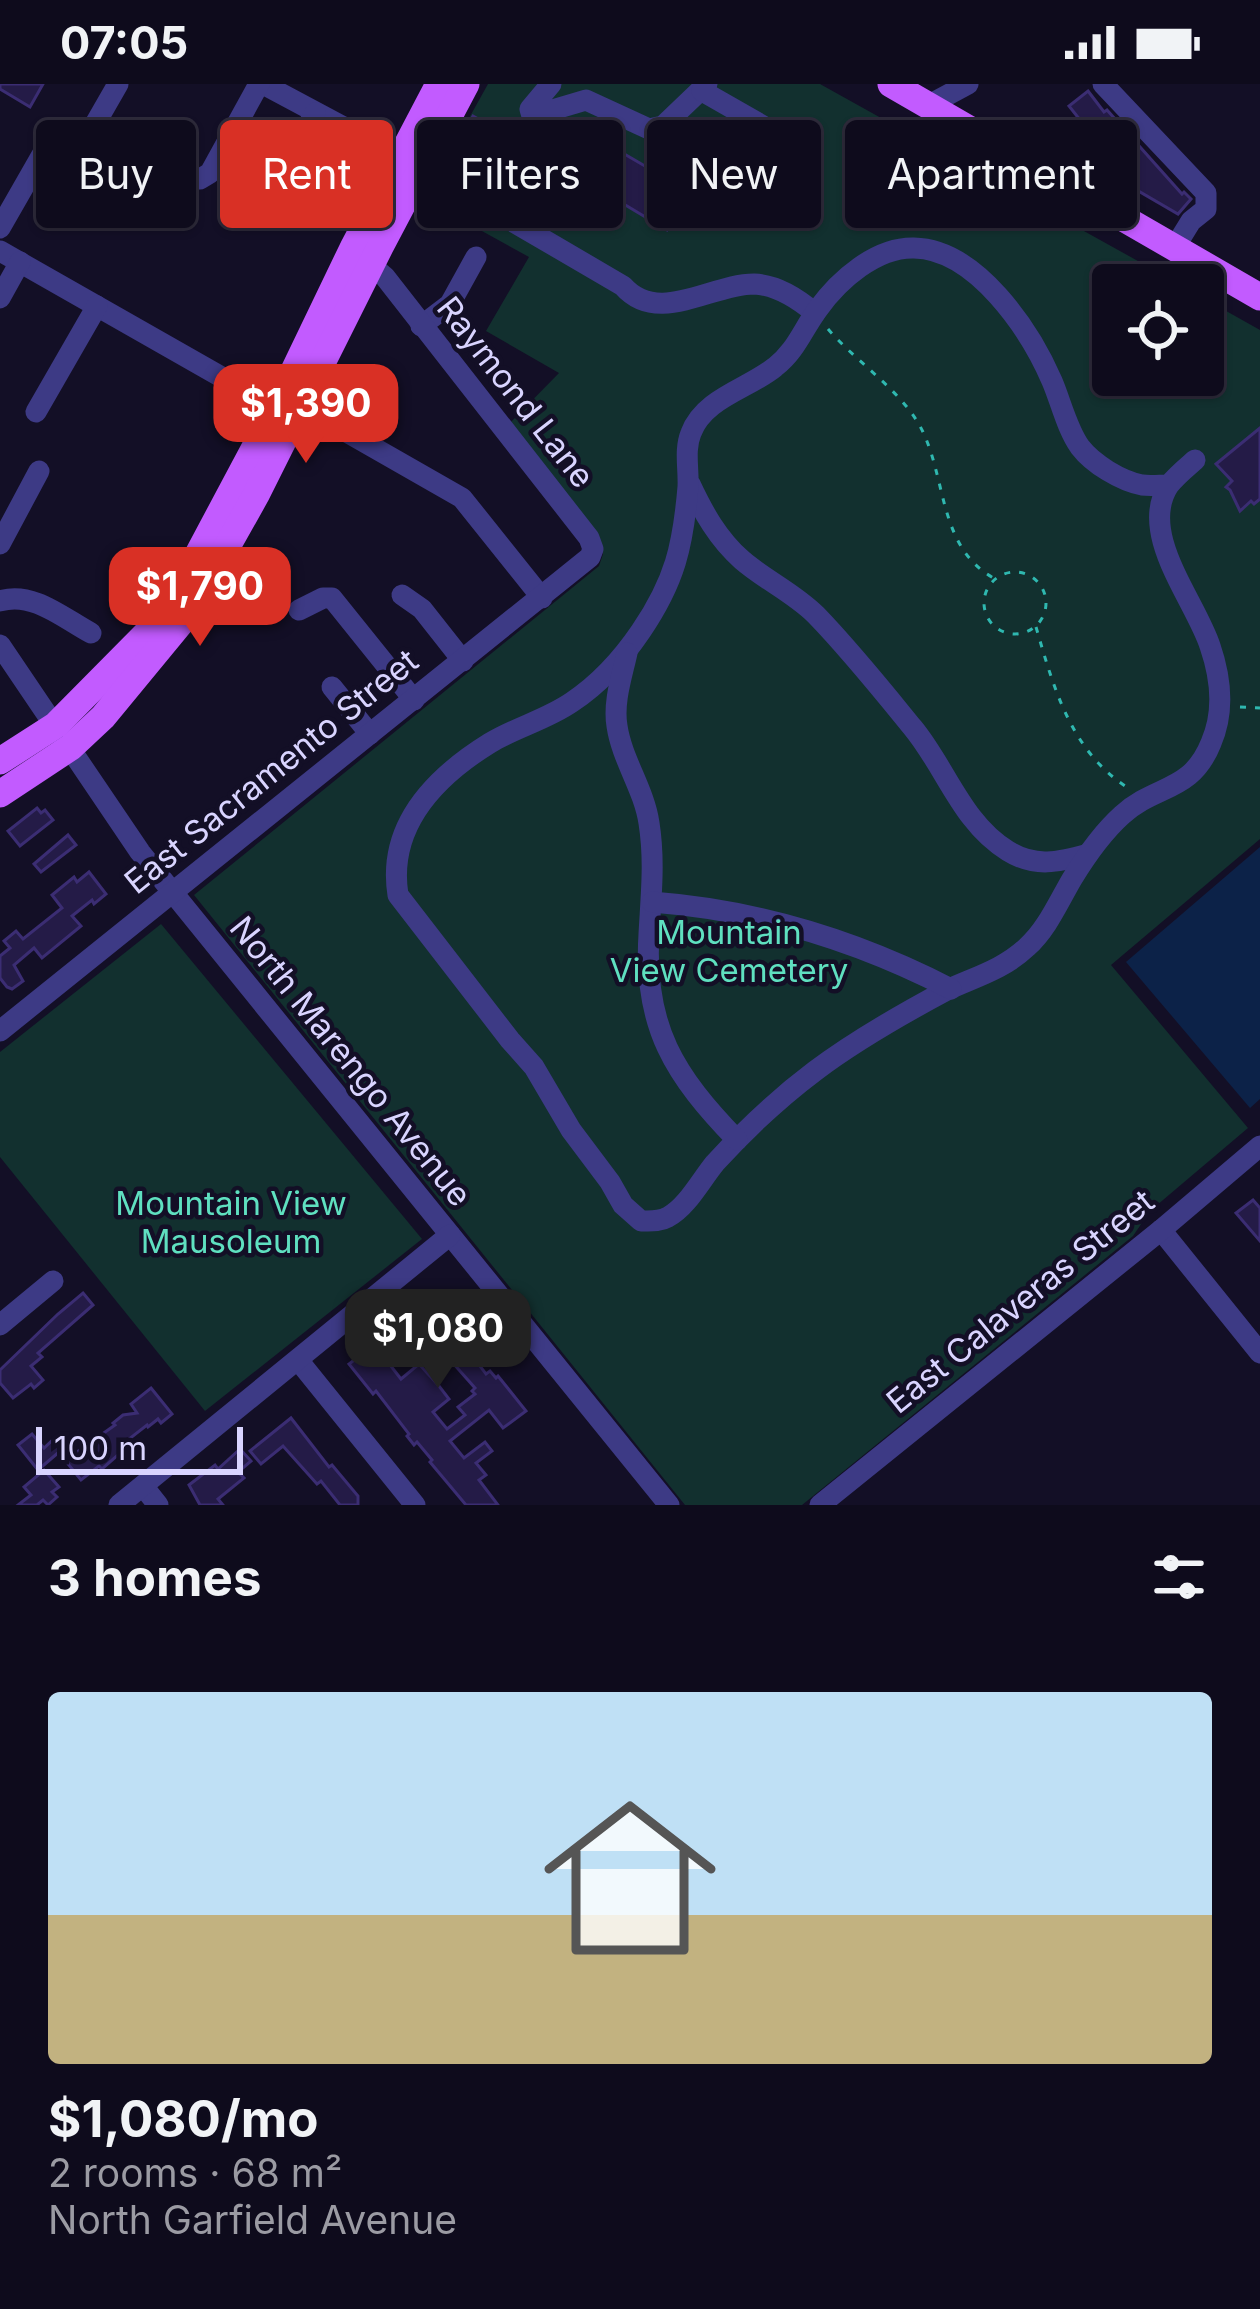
<!DOCTYPE html>
<html lang="en">
<head>
<meta charset="utf-8">
<style>
	body { margin:0; font-family:Inter,sans-serif; background:#171425; color:#f1f3f6; height:100vh; display:flex; flex-direction:column; font-size:45px; white-space:nowrap }
	* { box-sizing:border-box; margin:0 }
	p { font-size:39px; color:#9b9ba3 }
	.icon { flex:none; width:66px; height:66px; fill:none; stroke:currentColor; stroke-width:2; stroke-linecap:round; stroke-linejoin:round }
	.map { position:relative; height:1421px; overflow:hidden }
	.drawer { display:flex; flex-direction:column; background:#0e0b1c; flex:1 }
	.drawer>* { flex:none }
	.hud { position:absolute; left:36px; top:36px; width:1188px; height:108px; display:flex; gap:24px }
	.buttons { position:absolute; left:1092px; top:180px; display:grid; gap:24px }
	.buttons a { display:grid; place-items:center; width:132px; height:132px; border-radius:12px; background:#0e0b1c; box-shadow:0 3px 9px #0004,0 0 0 3px #2e2b3b; font-size:60px }
	.scale { position:absolute; left:36px; bottom:30px; width:207px; box-sizing:border-box; padding-left:12px; border:6px solid #d9d4ff; border-top:0; font-size:33px; line-height:42px; white-space:nowrap; color:#d9d4ff; -webkit-text-stroke:9px #130f26; paint-order:stroke }
	.price { position:absolute; translate:-50% -102px; padding:0 27px; border-radius:24px; background:#d93025; color:#fff; font-size:39px; line-height:78px; filter:drop-shadow(0 3px 6px #0008) }
	.price::after { content:''; position:absolute; left:50%; top:72px; width:36px; height:27px; margin-left:-18px; background:inherit; clip-path:polygon(0 0,100% 0,50% 100%) }
	.price.active { background:#222; color:#fff }
	ul { padding:0; list-style:none }
	li { display:grid; align-content:center; gap:24px; height:636px; padding:0 48px }
	li span { display:grid; place-items:center; height:372px; border-radius:12px; color:#555 }
	li>.icon { margin-inline-start:auto }
	span .icon { width:216px; height:216px; fill:#fffc; stroke-width:1 }
	li b { font-size:51px }
	h2 { display:flex; justify-content:space-between; align-items:center; height:144px; padding:0 48px; font-size:51px }
	.chip { padding:0 42px; border-radius:12px; background:#0e0b1c; box-shadow:0 3px 9px #0004,0 0 0 3px #2e2b3b; font-size:42px; line-height:108px }
	.chip.active { background:#d93025; color:#fff }
	.status { display:flex; justify-content:space-between; align-items:center; height:84px; padding:0 60px; background:#0e0b1c; direction:ltr }
	.status svg { height:33px; fill:currentColor }
	.map>svg:first-child { display:block }
	.green { fill:#12302f }
	.water { fill:#0c2248 }
	.building { fill:#241b47; stroke:#3b2d73; stroke-width:3; fill-rule:evenodd }
	.lines { fill:none; stroke-linecap:round; stroke-linejoin:round }
	.path { stroke:#2fb8b0; stroke-width:3; stroke-dasharray:6 9; stroke-linecap:butt }
	.minor { stroke:#3d3a85; stroke-width:21 }
	.major { stroke:#c25bff; stroke-width:27 }
	.labels { text-anchor:middle; dominant-baseline:central; stroke-width:9; stroke-linejoin:round; paint-order:stroke }
	.street-label { font-size:33px; fill:#d9d4ff; stroke:#130f26 }
	.park-label { font-size:33px; fill:#5fe0c0; stroke:#130f26 }
</style>
</head>
<body>
<div class="status"><b>07:05</b><svg viewBox="0 0 49 12"><path d="M0 12V9h3v3zM5 12V6h3v6zM10 12V3h3v9zM15 12V0h3v12zM26 1h20v11H26zM47 4h2v5h-2z"/></svg></div>
<div class="map">
<svg width="1260" height="1421" viewBox="0 0 1260 1421">
	<rect width="100%" height="100%" fill="#130f26"/>
	<g class="green">
		<polygon points="488,0 820,0 1181,201 1113,201 1113,291 1203,291 1203,214 1260,246 1260,755 1111,881 1248,1044 1150,1127 1133,1152 802,1421 685,1421 194,811 599,482 603,470 601,459 505,344 559,289 486,247 529,173 424,115"/>
		<polygon points="161,840 422,1155 205,1327 0,1073 0,968"/>
	</g>
	<polygon class="water" points="1260,763 1260,1015 1250,1024 1126,878"/>
	<g class="building">
		<polygon points="0,0 43,0 30,23 0,5"/>
		<polygon points="1088,7 1104,28 1107,26 1182,110 1184,108 1191,115 1178,130 1123,98 1113,86 1123,78 1099,52 1095,55 1069,22"/>
		<polygon points="473,32 552,77 573,40 686,106 678,120 681,122 667,146 622,119 620,122 615,122 598,112 592,100 575,91 561,117 542,106 535,118 531,115 529,119 487,96 490,92 456,72 459,66 455,64"/>
		<polygon points="1260,344 1260,415 1254,420 1251,417 1240,427 1230,406 1226,403 1232,397 1216,380"/>
		<polygon points="37,724 41,729 45,726 53,736 20,762 8,747"/>
		<polygon points="68,751 76,761 41,788 34,780"/>
		<polygon points="89,788 106,810 94,820 92,816 72,832 81,842 42,874 34,864 14,881 23,897 12,905 7,903 0,894 0,872 10,864 4,857 16,847 23,855 62,824 52,811 74,793 77,798"/>
		<polygon points="1253,1116 1260,1124 1260,1157 1236,1129"/>
		<polygon points="83,1209 93,1221 38,1269 42,1273 31,1282 43,1296 34,1304 31,1300 13,1314 0,1299 0,1286 58,1230"/>
		<path d="M427 1210 432 1216 435 1214 479 1269 473 1273 486 1290 490 1287 496 1294 498 1292 526 1327 503 1344 489 1326 450 1357 464 1374 485 1358 492 1367 476 1379 486 1391 479 1396 498 1421H466L430 1378 432 1376 417 1358 414 1361 407 1352 409 1350 376 1307 373 1310 349 1280 383 1254 381 1252 399 1235 398 1233ZM421 1243 475 1304 472 1307 475 1310 458 1323 465 1331 447 1345 433 1328 449 1315 439 1302 419 1280 401 1295 383 1272Z"/>
		<polygon points="151,1304 172,1330 161,1339 158,1335 148,1343 147,1341 129,1355 131,1358 125,1363 126,1364 102,1385 99,1382 81,1396 60,1370 71,1361 77,1368 115,1341 113,1339 123,1331 137,1329 131,1320"/>
		<polygon points="291,1334 329,1383 332,1381 358,1412 358,1421 340,1421 321,1397 317,1400 283,1362 261,1380 250,1367"/>
		<polygon points="32,1350 44,1364 57,1352 66,1362 38,1386 18,1361"/>
		<polygon points="240,1365 251,1377 238,1388 244,1394 218,1415 223,1421 200,1421 189,1401 215,1381 218,1385"/>
		<polygon points="44,1386 59,1403 52,1408 57,1413 48,1421 43,1416 37,1421 18,1421 31,1411 24,1403"/>
	</g>
	<g class="lines">
		<g class="path">
			<path d="M828 245C857 279 904 308 923 348 947 399 939 464 995 495"/>
			<circle cx="1015" cy="519" r="31"/>
			<path d="M1036 543C1054 605 1071 667 1128 704"/>
			<polyline points="1240,623 1260,624"/>
		</g>
		<g class="minor">
			<path d="M263 0 381 63 398 76 442 97 450 93 473 105 476 116 623 202C658 242 711 200 754 200 777 201 797 214 815 229"/>
			<polyline points="551,0 530,25 532,32 586,16 649,45 663,42 707,0"/>
			<polyline points="1103,0 1206,109 1206,125 1191,137 1175,163"/>
			<polyline points="702,7 765,43"/>
			<polyline points="929,21 968,0"/>
			<polyline points="87,54 118,0"/>
			<polyline points="193,94 200,95 210,89 259,0"/>
			<polyline points="269,111 315,29"/>
			<polyline points="0,144 43,69"/>
			<polyline points="0,167 276,324"/>
			<polyline points="0,214 20,178"/>
			<polyline points="421,242 450,220 476,173"/>
			<polyline points="286,318 329,338 462,414 542,514"/>
			<polyline points="36,328 97,222"/>
			<path d="M690 400C703 428 718 455 742 476 765 496 794 509 816 531 850 566 882 606 913 644 946 684 962 739 1008 767 1035 784 1059 778 1088 770"/>
			<path d="M1169 401C1160 401 1150 402 1142 401 1121 397 1093 380 1080 363 1067 345 1061 318 1052 297 1030 246 976 165 914 164 876 163 839 196 818 225 803 245 796 267 775 283 748 305 704 314 691 349 684 366 689 385 688 403 683 462 675 497 641 547 622 575 599 600 572 618 546 636 516 643 490 659 435 693 387 742 398 811L510 956 534 983 571 1046 610 1098 623 1121 641 1137C651 1137 659 1138 668 1133 687 1123 701 1096 715 1079 746 1045 779 1014 815 987 856 956 902 930 947 906 975 893 1004 885 1027 863 1047 845 1058 819 1072 795 1086 772 1102 749 1122 731 1156 700 1191 709 1211 659 1225 627 1221 594 1210 562 1195 516 1137 449 1169 401 1176 392 1187 383 1195 376"/>
			<polyline points="0,460 39,387"/>
			<polyline points="402,511 422,525 463,577"/>
			<path d="M0 517C33 507 63 534 91 549"/>
			<polyline points="299,526 323,514 332,514 414,616"/>
			<polyline points="0,561 140,768 669,1421"/>
			<path d="M627 569C622 592 613 618 617 642 622 676 644 705 649 739 655 777 651 812 649 850 643 943 675 992 737 1056"/>
			<polyline points="332,603 370,650"/>
			<path d="M652 818C758 826 856 856 951 905"/>
			<polyline points="0,947 590,473 593,465 589,454 385,193 371,181"/>
			<polyline points="1161,1146 1260,1269"/>
			<polyline points="0,1241 53,1197"/>
			<polyline points="298,1276 415,1421"/>
			<polyline points="143,1402 158,1421"/>
			<polyline points="119,1421 450,1151"/>
			<polyline points="820,1421 1161,1146 1260,1062"/>
		</g>
		<g class="major">
			<polyline points="891,0 1260,213"/>
			<polyline points="0,677 56,641 151,545 195,476 276,324 353,164 439,0"/>
			<polyline points="0,710 71,663 103,633 192,525 256,411 380,163 466,0"/>
		</g>
	</g>
	<g class="labels">
		<g class="street-label">
			<text transform="translate(516 308) rotate(52)">Raymond Lane</text>
			<text transform="translate(271 687) rotate(-39)">East Sacramento Street</text>
			<text transform="translate(351 977) rotate(51)">North Marengo Avenue</text>
			<text transform="translate(1020 1217) rotate(-39)">East Calaveras Street</text>
		</g>
		<g class="park-label">
			<text x="729" y="848">Mountain<tspan x="729" dy="38">View Cemetery</tspan></text>
			<text x="231" y="1119">Mountain View<tspan x="231" dy="38">Mausoleum</tspan></text>
		</g>
	</g>
</svg>
<div class="buttons">
<a><svg class="icon" aria-label="locate" viewBox="0 0 24 24"><circle cx="12" cy="12" r="6"/><path d="M12 2v4M12 18v4M2 12h4M18 12h4"/></svg></a>
</div>
<div class="scale">100 m</div>
<b class="price" style="left:306px;top:382px">$1,390</b>
<b class="price" style="left:200px;top:565px">$1,790</b>
<b class="price active" style="left:438px;top:1307px">$1,080</b>
<div class="hud">
<a class="chip">Buy</a>
<a class="chip active">Rent</a>
<a class="chip">Filters</a>
<a class="chip">New</a>
<a class="chip">Apartment</a>
</div>
</div>
<section class="drawer">
<h2>3 homes<svg class="icon" aria-label="filters" viewBox="0 0 24 24"><path d="M4 7h16M4 17h16"/><circle cx="9" cy="7" r="2"/><circle cx="15" cy="17" r="2"/></svg></h2>
<ul>
<li><span style="background:linear-gradient(#bfe0f5 60%,#c2b280 0)"><svg class="icon" aria-label="home" viewBox="0 0 24 24"><path d="M3 11l9-7 9 7M6 9v11h12V9"/></svg></span><div><b>$1,080/mo</b><p>2 rooms · 68 m²</p><p>North Garfield Avenue</p></div></li>
</ul>
</section>
</body>
</html>
